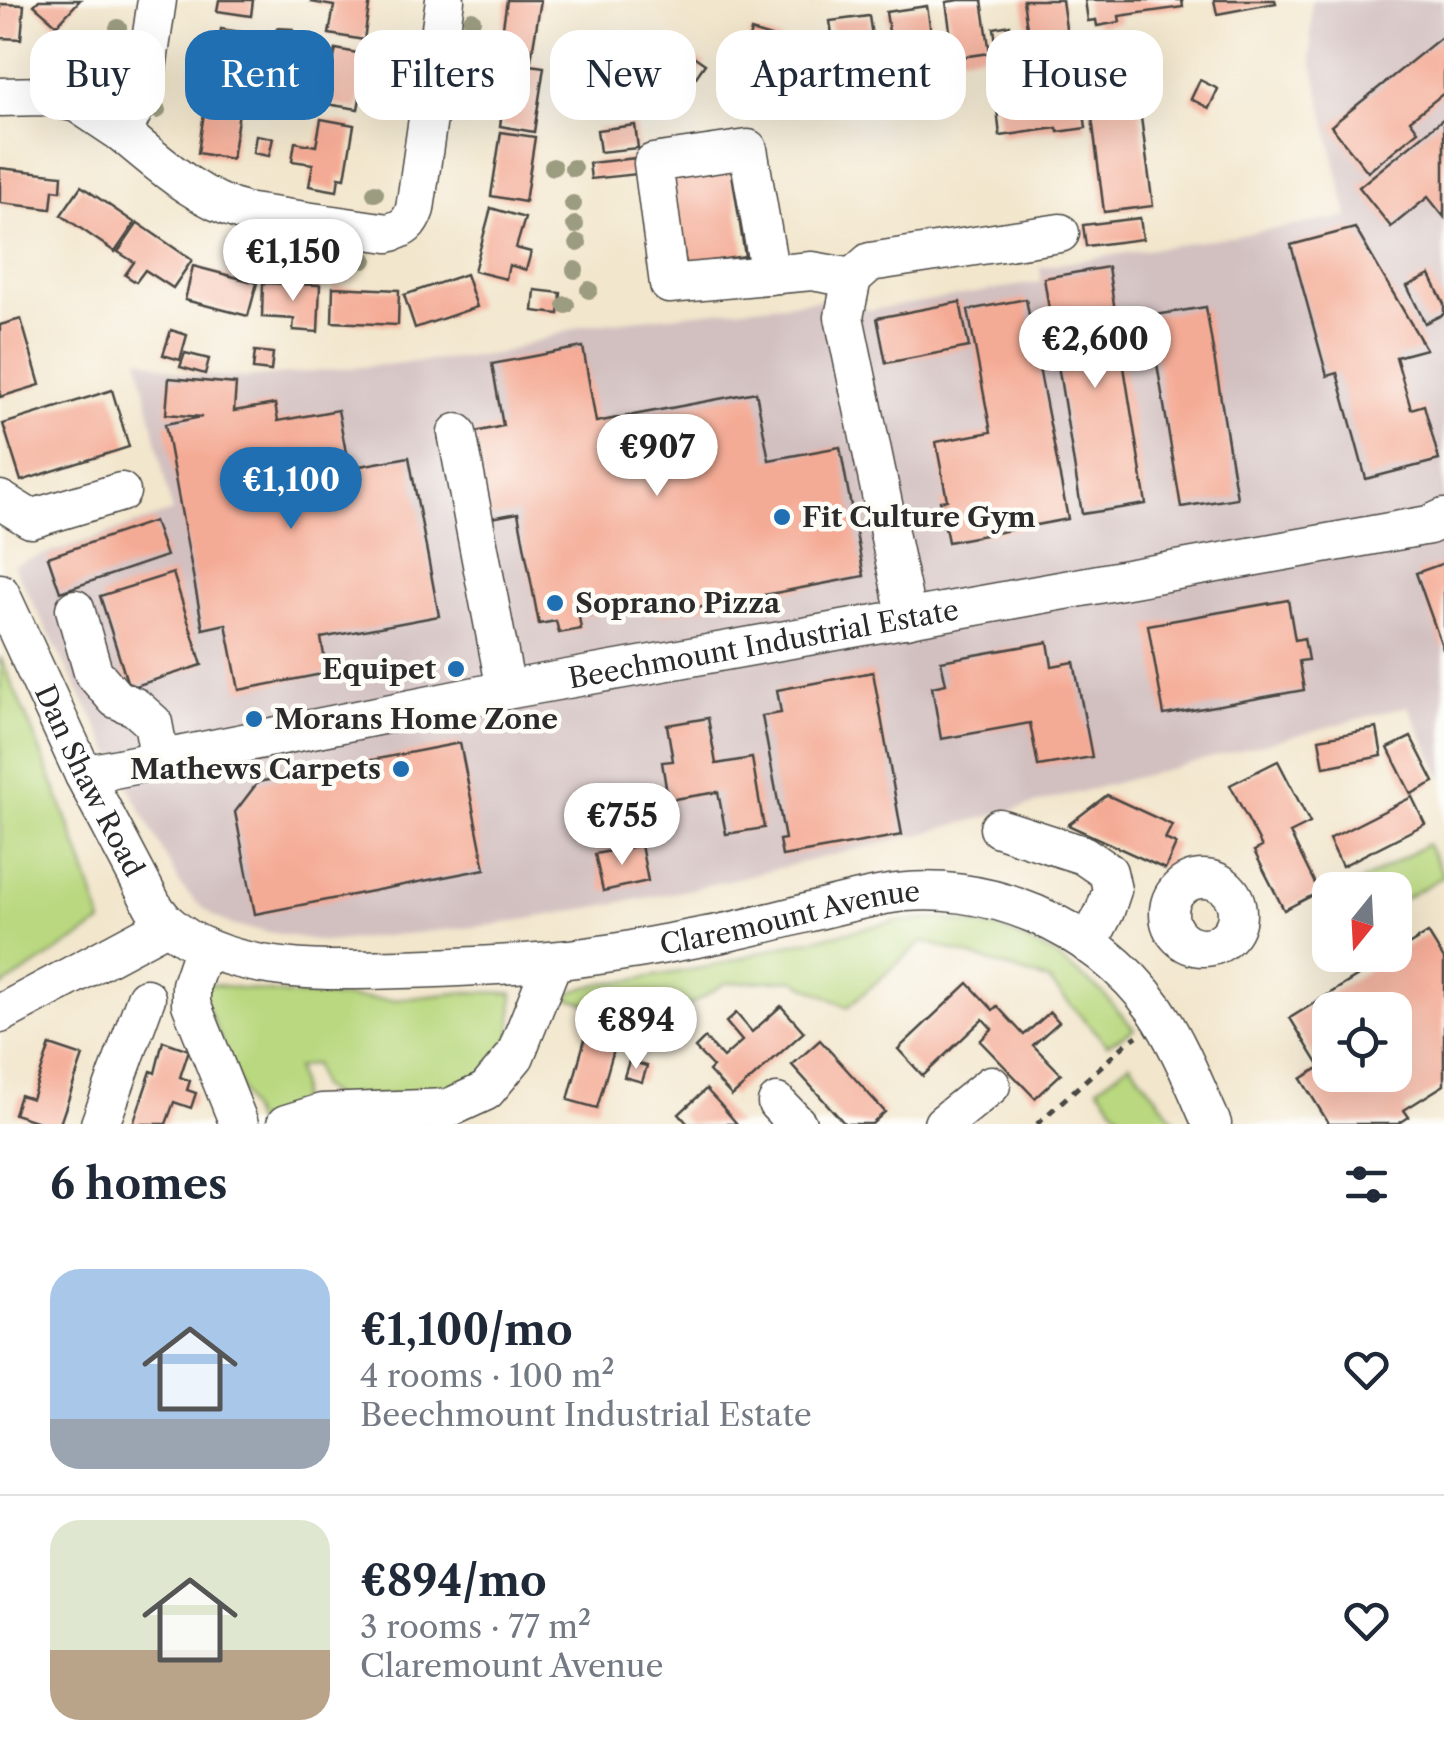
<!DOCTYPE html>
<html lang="en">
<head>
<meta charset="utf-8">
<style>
	body { margin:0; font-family:"Libre Caslon Text",serif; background:#f6f6f7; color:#1f2937; height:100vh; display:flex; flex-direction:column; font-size:38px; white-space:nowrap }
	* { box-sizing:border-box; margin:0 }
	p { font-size:32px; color:#747a83 }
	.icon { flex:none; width:55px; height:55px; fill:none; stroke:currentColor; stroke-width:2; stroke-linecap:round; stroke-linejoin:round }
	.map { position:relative; height:1124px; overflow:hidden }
	.drawer { display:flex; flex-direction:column; background:#fff; flex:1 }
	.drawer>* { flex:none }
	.guide { position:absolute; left:30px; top:30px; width:1385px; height:90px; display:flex; gap:20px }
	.needle { width:65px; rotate:198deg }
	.buttons { position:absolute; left:1312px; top:872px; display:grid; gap:20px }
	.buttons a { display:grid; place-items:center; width:100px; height:100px; border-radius:20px; background:#fff; box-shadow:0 10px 40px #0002; font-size:50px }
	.price { position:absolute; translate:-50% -85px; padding:0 22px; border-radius:35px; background:#fff; color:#222; font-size:32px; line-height:65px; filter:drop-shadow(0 2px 5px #0008) }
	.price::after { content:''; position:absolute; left:50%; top:60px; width:30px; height:22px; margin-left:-15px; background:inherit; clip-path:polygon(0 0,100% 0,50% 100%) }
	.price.current { background:#1f6fb2; color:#fff }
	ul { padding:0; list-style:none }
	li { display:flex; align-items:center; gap:30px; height:250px; padding:0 50px }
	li+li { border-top:2px solid #e0e1e3 }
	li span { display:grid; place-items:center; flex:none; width:280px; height:200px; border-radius:30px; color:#555 }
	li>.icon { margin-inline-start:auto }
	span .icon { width:120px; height:120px; fill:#fffc; stroke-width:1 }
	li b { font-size:42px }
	h2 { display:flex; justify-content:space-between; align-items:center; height:120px; padding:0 50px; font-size:42px }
	.pill { padding:0 35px; border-radius:30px; background:#fff; box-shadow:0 10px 40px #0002; font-size:35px; line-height:90px }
	.pill.current { background:#1f6fb2; color:#fff }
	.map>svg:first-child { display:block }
	.industrial { fill:#d2bfc0 }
	.green { fill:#b9d87f; stroke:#728255; stroke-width:2.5 }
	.building { fill:#f4ab95; fill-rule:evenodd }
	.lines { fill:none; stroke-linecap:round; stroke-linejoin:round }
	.minor-casing { stroke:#494743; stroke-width:41 }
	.path { stroke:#494743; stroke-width:5; stroke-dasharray:8 8; stroke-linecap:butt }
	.minor { stroke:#fff; stroke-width:38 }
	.tree { fill:#9c9c81 }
	.poi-dot { fill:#1f6fb2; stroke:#fdfcf7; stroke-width:4 }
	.labels { text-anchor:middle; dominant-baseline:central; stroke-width:9; stroke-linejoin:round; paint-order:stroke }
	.poi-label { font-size:28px; font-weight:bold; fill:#2b2b2b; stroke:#fdfcf7; text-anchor:start }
	.street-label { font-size:28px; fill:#2b2b2b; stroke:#fdfcf7 }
</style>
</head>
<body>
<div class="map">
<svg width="1444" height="1124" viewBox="0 0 1444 1124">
	<rect width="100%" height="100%" fill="#fdfcf7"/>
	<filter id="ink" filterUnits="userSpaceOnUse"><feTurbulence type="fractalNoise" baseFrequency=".01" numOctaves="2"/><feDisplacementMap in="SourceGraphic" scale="20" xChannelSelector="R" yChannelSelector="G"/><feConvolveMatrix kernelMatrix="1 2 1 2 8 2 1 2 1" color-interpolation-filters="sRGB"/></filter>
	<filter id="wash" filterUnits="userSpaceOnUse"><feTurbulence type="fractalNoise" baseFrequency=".0048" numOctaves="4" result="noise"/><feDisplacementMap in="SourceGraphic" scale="40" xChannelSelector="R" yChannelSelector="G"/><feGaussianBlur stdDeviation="2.25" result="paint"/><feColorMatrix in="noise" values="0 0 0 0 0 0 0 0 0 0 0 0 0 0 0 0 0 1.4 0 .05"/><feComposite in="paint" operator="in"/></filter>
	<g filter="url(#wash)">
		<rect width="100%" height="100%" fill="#f2e6cc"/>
		<polygon class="industrial" points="1311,0 1444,0 1444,780 1408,706 921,834 679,892 494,925 326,942 234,926 215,917 197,903 181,886 13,565 172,512 138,357 183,374 245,378 498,354 585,325 829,299 872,310 1041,282 1040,267 1348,217 1311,56"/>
		<g class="green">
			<path d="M0 657C39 744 75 832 102 923L0 988Z"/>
			<polygon points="1427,844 1444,876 1395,904 1395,890 1356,890 1354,886"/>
			<polygon points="943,919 1002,930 1050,952 1102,992 1134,1029 1107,1045 1048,980 923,941 848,1007 793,980 725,983 659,1025 563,997 577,990 602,983 632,980 713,966 783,946 893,922"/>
			<path d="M209 984 291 995 393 1000 466 992 513 993 511 1042 471 1089 338 1099 320 1087 314 1064 296 1068C297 1076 301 1086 300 1093 299 1117 274 1119 255 1124L201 991Z"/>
			<polygon points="1130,1063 1178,1124 1127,1124 1098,1087"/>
		</g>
		<g id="blocks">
			<g class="building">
				<polygon points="39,0 80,0 57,25 34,5"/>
				<polygon points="219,0 253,0 251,16 217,11"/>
				<polygon points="311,0 370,0 364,40 329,34 334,6 311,2"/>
				<polygon points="507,0 541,0 530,65 544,67 534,132 500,126 509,62 524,63 498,59"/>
				<polygon points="959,0 982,0 990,53 954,58 946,2"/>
				<polygon points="1023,0 1062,0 1067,35 1029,41"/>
				<polygon points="1085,0 1182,0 1183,7 1119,16 1120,22 1097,26 1096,20 1088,21"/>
				<polygon points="1214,0 1275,0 1276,3 1217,14"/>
				<polygon points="0,4 24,5 21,39 0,38"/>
				<polygon points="927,6 935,59 894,65 886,12"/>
				<polygon points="869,16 877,70 870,70 872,87 844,91 842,75 838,75 830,21"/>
				<polygon points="1010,25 1013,48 997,51 994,28"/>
				<polygon points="277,28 293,29 292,36 300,37 298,50 290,49 291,42 275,40"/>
				<polygon points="221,29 255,34 249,75 259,77 257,92 212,84"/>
				<polygon points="751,31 790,43 776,90 737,79"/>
				<polygon points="1444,35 1444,93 1410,120 1418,131 1368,172 1331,126"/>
				<polygon points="582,36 600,38 597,56 580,54"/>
				<polygon points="1106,36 1110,67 1081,71 1078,52 1091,50 1090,38"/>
				<polygon points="650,41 675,58 682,48 705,64 673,110 654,97 661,87 632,67"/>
				<polygon points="793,44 822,50 817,77 799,74 794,98 781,95"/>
				<polygon points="336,49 368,55 358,109 326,104 327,93 314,91 317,75 330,77"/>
				<polygon points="951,73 954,93 938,96 935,75"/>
				<polygon points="1200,80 1218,89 1209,108 1191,99"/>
				<polygon points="262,87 281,89 280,114 263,112"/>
				<polygon points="1137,88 1153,206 1104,212 1089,94"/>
				<polygon points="1081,89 1086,128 1058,132 1057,128 1000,136 996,100"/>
				<polygon points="206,100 240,105 232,159 198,153"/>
				<polygon points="1444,118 1444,217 1428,197 1391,227 1359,187"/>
				<polygon points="321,119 354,125 345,178 339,177 337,191 309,186 313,164 292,161 295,142 316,146"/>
				<polygon points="635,125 638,148 600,152 597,130"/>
				<polygon points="501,132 535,137 525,202 491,196"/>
				<polygon points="256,135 273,138 269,156 253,153"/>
				<polygon points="637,158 638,174 591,179 589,163"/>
				<polygon points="731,167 745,256 686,265 672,177"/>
				<polygon points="0,168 62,175 61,191 53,190 51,209 0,203"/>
				<polygon points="81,186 135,223 115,252 61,215"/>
				<polygon points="491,208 525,218 516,248 531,252 526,270 509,265 506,279 474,271"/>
				<polygon points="1140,218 1143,239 1086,246 1083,225"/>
				<polygon points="138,223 192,260 173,288 145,270 136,282 125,275 134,262 118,252"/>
				<polygon points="1355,228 1426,349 1396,357 1411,409 1424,405 1439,460 1366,479 1337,373 1327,376 1291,245"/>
				<polygon points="193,266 257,283 248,316 185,300"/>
				<polygon points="1108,267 1146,504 1082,514 1044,278"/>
				<polygon points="466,274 477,307 415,328 404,295"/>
				<polygon points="1430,275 1444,304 1444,314 1425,323 1407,286"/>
				<polygon points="263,283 320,285 318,332 293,330 294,319 262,317"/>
				<polygon points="333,287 399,290 398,325 332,322"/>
				<polygon points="535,290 561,293 559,314 533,311"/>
				<polygon points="1026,299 1068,519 948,542 940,501 947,500 936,442 991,432 968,310"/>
				<polygon points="960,302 969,347 886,363 877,318"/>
				<polygon points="1206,307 1237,498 1181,507 1149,316"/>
				<polygon points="21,319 40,385 0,397 0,325"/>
				<polygon points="171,330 187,335 180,360 163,355"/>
				<polygon points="583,347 596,422 756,392 769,460 840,447 864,576 660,615 658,603 579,617 581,629 559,633 556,621 539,624 518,513 491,518 475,432 503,426 492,364"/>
				<polygon points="255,351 273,353 271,371 253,369"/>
				<polygon points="185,353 209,359 205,374 180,367"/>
				<polygon points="169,378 236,384 234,411 275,404 278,421 338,410 349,468 409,457 439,616 321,638 327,673 239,690 226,624 203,629 165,424 202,417 166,414"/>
				<polygon points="112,390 129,447 21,481 3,424"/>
				<polygon points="154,521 166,556 60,592 48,557"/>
				<polygon points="1444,563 1444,649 1443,649 1416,573"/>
				<polygon points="173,573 202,665 129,688 100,596"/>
				<polygon points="1288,600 1295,640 1304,638 1308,660 1299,661 1304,690 1164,715 1148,625"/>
				<polygon points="1048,642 1052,666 1074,662 1092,757 1038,766 1030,723 941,739 932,687 946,684 941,661"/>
				<polygon points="873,672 902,835 782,856 779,840 785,839 762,716 781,713 777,690"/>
				<polygon points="708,718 716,764 752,758 764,828 726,834 718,792 668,800 662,762 673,761 667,725"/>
				<polygon points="1377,728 1382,756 1324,767 1319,739"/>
				<polygon points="1411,737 1434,782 1411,794 1388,748"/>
				<polygon points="460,743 485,869 255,914 235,812 258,782"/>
				<polygon points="1278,761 1310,823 1290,833 1319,892 1284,910 1254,851 1262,847 1230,785"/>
				<polygon points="646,783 653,821 625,826 618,788"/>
				<polygon points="1107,795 1172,825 1165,839 1176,844 1165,869 1068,825"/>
				<polygon points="1412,797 1425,824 1342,866 1329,839"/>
				<polygon points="641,845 648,881 603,891 595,854"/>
				<path d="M1428 933 1444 959V1085L1404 1110 1409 1117 1398 1124H1329L1301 1079 1320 1067 1290 1018ZM1330 1010H1395V1075H1330Z"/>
				<polygon points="968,983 993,1010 997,1006 1024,1035 1050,1012 1059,1022 1033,1045 1061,1074 1035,1098 980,1041 992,1029 983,1019 923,1076 898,1049"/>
				<polygon points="781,1006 804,1032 732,1096 709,1071 713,1067 695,1048 705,1038 723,1058 742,1041 726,1022 736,1013 752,1032"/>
				<polygon points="593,1010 623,1018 597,1108 568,1100"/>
				<polygon points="820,1040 885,1112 872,1124 845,1124 792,1065"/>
				<polygon points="163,1041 189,1050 180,1077 190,1081 187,1090 196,1093 191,1108 174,1102 166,1124 133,1124 151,1071 155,1073"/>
				<polygon points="50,1045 83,1056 60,1124 45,1124 14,1114 20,1095 32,1099"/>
				<polygon points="629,1061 647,1066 642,1082 624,1077"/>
				<polygon points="706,1089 719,1103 737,1124 688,1124 679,1114"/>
			</g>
		</g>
	</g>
	<g filter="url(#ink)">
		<use href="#blocks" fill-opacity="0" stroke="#494743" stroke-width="2.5"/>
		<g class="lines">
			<defs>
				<g id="minor">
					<polyline points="0,97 45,96 77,103 122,133 144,89 157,0"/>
					<path d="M122 133C160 164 196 198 244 212L388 233C404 229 410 224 415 209L445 0"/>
					<polyline points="770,275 748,149 653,163 669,284 812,271 852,278"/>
					<polyline points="457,433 506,690"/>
					<polyline points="0,500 31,519 121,492"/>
					<path id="s1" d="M0 593 84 775 153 906C158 912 162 919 168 924 214 965 295 971 354 970 420 969 485 967 550 961 603 956 655 946 707 936 766 926 824 906 884 895 984 877 1096 926 1155 1009 1179 1044 1195 1086 1212 1124"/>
					<polyline points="75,609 93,672 116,699 135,707 153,723 160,760"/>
					<polyline points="907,619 844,317 852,278 870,262 1060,233"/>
					<path id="s2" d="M84 775 506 690 1429 525 1444 518"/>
					<polyline points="999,828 1083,855 1108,872 1112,890 1105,911 1088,944"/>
					<circle cx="1203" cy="913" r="34"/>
					<polyline points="204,947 191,985 191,1004 239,1124"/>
					<polyline points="0,1014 168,924"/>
					<polyline points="777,1103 797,1124"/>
					<polyline points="100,1124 146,998"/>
					<polyline points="286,1124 322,1113 449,1108 486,1091 515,1056 553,961"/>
					<polyline points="943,1124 991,1085"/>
				</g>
			</defs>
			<use href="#minor" class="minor-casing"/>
			<g class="path">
				<polyline points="94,69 109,85"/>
				<polyline points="1037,1124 1127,1043 1137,1036"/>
			</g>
			<use href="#minor" class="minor"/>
		</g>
		<g class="tree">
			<circle cx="472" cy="20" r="9"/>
			<circle cx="118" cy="28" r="9"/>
			<circle cx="101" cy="56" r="9"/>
			<circle cx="49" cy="77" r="9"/>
			<circle cx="562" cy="82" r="9"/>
			<circle cx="96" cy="89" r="9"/>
			<circle cx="568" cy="101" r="9"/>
			<circle cx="157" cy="110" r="9"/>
			<circle cx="553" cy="167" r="9"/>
			<circle cx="573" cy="168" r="9"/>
			<circle cx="375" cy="193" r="9"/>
			<circle cx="573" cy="204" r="9"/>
			<circle cx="575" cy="225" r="9"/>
			<circle cx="578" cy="243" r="9"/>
			<circle cx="364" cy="260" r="9"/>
			<circle cx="575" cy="270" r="9"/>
			<circle cx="589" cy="290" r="9"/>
			<circle cx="566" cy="305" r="9"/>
		</g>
	</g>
	<g class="poi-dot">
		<circle cx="782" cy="517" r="10"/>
		<circle cx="555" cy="603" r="10"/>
		<circle cx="456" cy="669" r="10"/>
		<circle cx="254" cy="719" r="10"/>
		<circle cx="401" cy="769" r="10"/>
	</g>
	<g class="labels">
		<g class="poi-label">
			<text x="802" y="517">Fit Culture Gym</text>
			<text x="575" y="603">Soprano Pizza</text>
			<text x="436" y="669" text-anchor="end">Equipet</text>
			<text x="274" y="719">Morans Home Zone</text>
			<text x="381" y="769" text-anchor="end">Mathews Carpets</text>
		</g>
		<g class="street-label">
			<text stroke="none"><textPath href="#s2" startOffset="692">Beechmount Industrial Estate</textPath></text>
			<text stroke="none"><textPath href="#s1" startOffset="208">Dan Shaw Road</textPath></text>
			<text stroke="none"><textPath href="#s1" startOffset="1008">Claremount Avenue</textPath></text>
		</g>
	</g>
</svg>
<div class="buttons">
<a><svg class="needle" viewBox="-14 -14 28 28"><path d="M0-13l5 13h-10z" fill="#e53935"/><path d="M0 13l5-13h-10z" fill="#747a83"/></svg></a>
<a><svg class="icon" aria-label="locate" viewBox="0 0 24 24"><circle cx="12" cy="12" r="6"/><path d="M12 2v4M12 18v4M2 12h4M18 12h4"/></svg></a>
</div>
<b class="price" style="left:293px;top:304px">€1,150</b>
<b class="price" style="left:1095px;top:391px">€2,600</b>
<b class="price" style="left:657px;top:499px">€907</b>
<b class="price current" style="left:291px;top:532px">€1,100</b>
<b class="price" style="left:622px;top:868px">€755</b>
<b class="price" style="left:636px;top:1072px">€894</b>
<div class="guide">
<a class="pill">Buy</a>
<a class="pill current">Rent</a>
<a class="pill">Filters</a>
<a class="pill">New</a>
<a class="pill">Apartment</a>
<a class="pill">House</a>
</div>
</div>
<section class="drawer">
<h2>6 homes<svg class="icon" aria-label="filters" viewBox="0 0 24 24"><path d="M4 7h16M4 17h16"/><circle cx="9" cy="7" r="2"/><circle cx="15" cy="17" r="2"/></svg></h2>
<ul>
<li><span style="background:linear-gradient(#a9c7e8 75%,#9aa5b1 0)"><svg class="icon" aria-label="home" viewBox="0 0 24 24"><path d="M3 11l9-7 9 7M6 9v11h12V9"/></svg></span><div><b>€1,100/mo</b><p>4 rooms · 100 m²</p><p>Beechmount Industrial Estate</p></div><svg class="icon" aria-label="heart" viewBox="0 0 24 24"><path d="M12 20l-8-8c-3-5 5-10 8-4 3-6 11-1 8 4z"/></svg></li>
<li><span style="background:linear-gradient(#dfe7d0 65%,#b9a48a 0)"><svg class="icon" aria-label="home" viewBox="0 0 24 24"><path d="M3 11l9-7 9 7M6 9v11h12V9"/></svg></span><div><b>€894/mo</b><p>3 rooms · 77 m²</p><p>Claremount Avenue</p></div><svg class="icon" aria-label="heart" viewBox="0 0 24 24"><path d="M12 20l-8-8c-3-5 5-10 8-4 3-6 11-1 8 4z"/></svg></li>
</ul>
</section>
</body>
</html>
